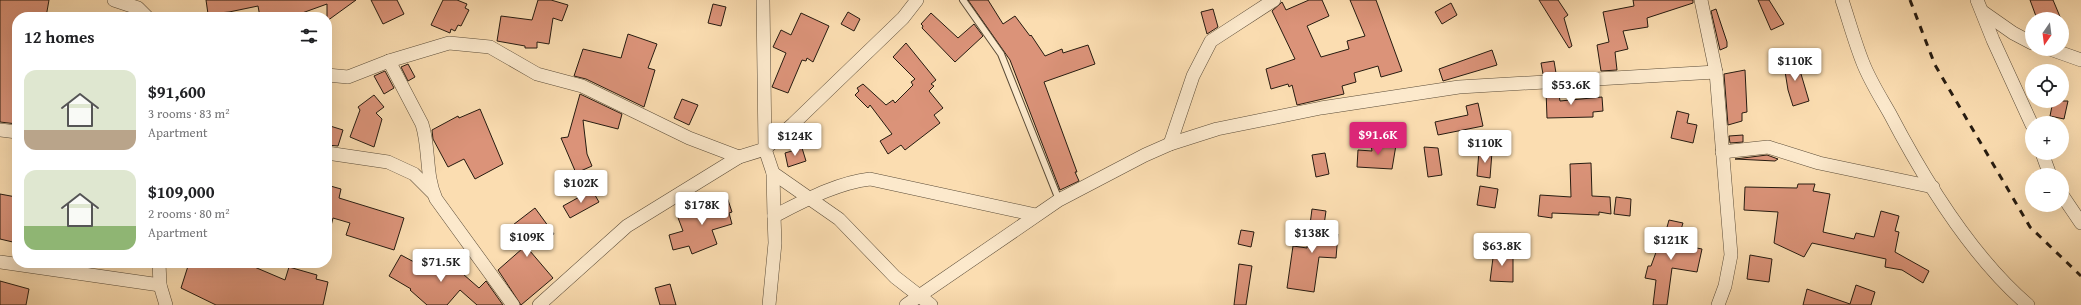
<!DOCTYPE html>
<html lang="en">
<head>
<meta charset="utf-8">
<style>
	body { margin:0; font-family:"Gentium Book Plus",serif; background:#f6f6f6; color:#202124; height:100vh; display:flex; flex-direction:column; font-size:15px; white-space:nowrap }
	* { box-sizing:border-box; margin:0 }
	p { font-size:13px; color:#757577 }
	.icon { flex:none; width:22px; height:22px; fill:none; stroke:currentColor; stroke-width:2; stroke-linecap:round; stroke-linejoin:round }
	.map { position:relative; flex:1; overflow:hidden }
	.drawer { position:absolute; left:12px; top:12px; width:320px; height:256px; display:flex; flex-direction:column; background:#fff; border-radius:16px; box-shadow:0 4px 16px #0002 }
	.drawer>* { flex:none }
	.needle { width:26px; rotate:194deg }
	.fabs { position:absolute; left:2025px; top:12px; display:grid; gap:8px }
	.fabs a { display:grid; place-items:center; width:44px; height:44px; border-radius:50%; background:#fff; box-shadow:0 4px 16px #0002; font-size:20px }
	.price { position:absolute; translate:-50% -34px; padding:0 9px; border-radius:4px; background:#fff; color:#222; font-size:13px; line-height:26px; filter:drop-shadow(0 1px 2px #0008) }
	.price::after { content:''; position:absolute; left:50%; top:24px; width:12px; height:9px; margin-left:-6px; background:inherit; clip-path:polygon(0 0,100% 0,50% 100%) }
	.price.selected { background:#db2777; color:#fff }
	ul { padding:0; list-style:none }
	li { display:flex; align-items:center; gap:12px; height:100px; padding:0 12px }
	li span { display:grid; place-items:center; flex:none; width:112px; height:80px; border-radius:12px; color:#555 }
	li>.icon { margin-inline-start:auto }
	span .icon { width:48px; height:48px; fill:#fffc; stroke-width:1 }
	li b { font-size:17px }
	h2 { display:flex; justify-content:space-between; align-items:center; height:48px; padding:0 12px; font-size:17px }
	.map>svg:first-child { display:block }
	.building { fill:#db9379; stroke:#261b10 }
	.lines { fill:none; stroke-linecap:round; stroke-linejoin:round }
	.lane-casing { stroke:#5b4c38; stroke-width:8 }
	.street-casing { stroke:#5b4c38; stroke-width:14 }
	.lane { stroke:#fce9cc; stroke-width:6 }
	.street { stroke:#fce9cc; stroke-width:13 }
	.rail { stroke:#261b10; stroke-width:3; stroke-dasharray:7 7; stroke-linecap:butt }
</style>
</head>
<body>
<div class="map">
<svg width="2081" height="305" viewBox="0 0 2081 305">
	<rect width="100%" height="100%" fill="#fbddb1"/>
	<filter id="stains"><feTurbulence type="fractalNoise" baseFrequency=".005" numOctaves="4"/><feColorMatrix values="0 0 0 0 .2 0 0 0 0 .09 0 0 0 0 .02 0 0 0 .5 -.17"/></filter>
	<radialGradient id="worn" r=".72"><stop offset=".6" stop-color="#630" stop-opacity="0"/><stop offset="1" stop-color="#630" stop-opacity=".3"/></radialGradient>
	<g class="building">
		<polygon points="0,0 49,0 46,17 17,17 17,75 15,102 17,102 17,124 0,122"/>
		<polygon points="206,0 356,0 327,21 327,4 291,17 260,17 258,6 229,12 208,14"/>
		<polygon points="371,0 397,0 404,14 383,24"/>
		<polygon points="443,0 457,0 467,4 465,8 469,10 461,26 458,25 455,31 451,29 450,33 431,25"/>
		<polygon points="538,0 551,0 568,5 562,21 553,18 549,44 537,42 537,48 525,48 525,46 497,41 501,16 532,20"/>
		<polygon points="968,0 988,0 1003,24 1015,16 1030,36 1031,35 1045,56 1062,49 1063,53 1088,45 1095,64 1044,82 1077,172 1075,172 1079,181 1060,190 1010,60"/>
		<polygon points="1309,0 1322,0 1329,16 1307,26 1321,57 1349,49 1347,41 1365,36 1350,0 1376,0 1402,71 1381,77 1378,66 1354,73 1356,82 1342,86 1344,94 1297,105 1292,85 1289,87 1288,84 1271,89 1266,69 1295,59 1272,11 1282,2 1286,10"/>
		<polygon points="1539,0 1558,0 1568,15 1564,18 1572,46 1569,48"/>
		<polygon points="1633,0 1693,0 1693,3 1647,18 1648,27 1623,31 1628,49 1615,52 1617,70 1601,71 1597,45 1609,42 1603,12 1634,6"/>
		<polygon points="1758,0 1769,0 1784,24 1771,30"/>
		<polygon points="2030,0 2053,0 2061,19 2037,19"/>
		<polygon points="1451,3 1457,15 1442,24 1435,12"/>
		<polygon points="713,4 726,7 721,26 708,23"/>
		<polygon points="1213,9 1218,27 1207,34 1201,12"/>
		<polygon points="1716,9 1727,42 1727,47 1720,50 1711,11"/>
		<polygon points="848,12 860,19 854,31 841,24"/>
		<polygon points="801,13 829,26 813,62 807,58 806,61 802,60 788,93 772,87 786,53 773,47 781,30 791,35"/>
		<polygon points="931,13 958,38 974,24 983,36 955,62 922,28 923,26 921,24"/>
		<polygon points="628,34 657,44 648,68 655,70 644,107 586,79 574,76 583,49 621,58"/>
		<polygon points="906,43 936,80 931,84 934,86 929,91 943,108 934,115 940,123 905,150 901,145 888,154 880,141 892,134 870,105 868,108 855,95 859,91 857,88 863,84 886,105 893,100 895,103 913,85 911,82 915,79 893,57"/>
		<polygon points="1492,50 1497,65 1443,81 1439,69"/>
		<polygon points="1796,57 1809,101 1793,106 1788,90 1783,59"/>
		<polygon points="1554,61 1556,73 1543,74 1541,63"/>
		<polygon points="408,64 415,77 408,81 401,67"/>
		<polygon points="1745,70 1747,112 1742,113 1742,121 1728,125 1724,74"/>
		<polygon points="385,71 394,88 384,94 374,76"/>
		<polygon points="1558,89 1560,101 1602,97 1603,111 1593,112 1593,117 1547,118 1546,90"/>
		<polygon points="580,94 622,114 618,129 583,120 587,154 592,166 576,173 561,138 568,137"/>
		<polygon points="374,95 384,107 376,113 382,119 374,147 350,137 360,110 358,107"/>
		<polygon points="682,99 698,105 689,125 674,118"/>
		<polygon points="2053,101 2068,101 2064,119 2050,116"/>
		<polygon points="1478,103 1483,126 1438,135 1435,122 1468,115 1466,106"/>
		<polygon points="480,109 503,164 475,179 464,159 448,167 433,139 432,130 458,116 459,118"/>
		<polygon points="1677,111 1689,114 1687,123 1697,125 1693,143 1671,138"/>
		<polygon points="327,125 343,130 338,146 327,145"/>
		<polygon points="1743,135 1743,142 1730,143 1729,136"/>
		<polygon points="1393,140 1393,145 1396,145 1392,169 1357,167 1358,150 1372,151 1371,145"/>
		<polygon points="1424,147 1438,148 1442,175 1428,177"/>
		<polygon points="802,148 806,161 788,167 785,153"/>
		<polygon points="1479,151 1492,152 1490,178 1477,176"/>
		<polygon points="1325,153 1329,174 1316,177 1312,155"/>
		<polygon points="1767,155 1778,159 1775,161 1735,159"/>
		<polygon points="1591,163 1592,196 1610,197 1611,214 1599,212 1599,215 1552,213 1552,218 1538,216 1540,195 1571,197 1570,164"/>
		<polygon points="1798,184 1815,184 1813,191 1830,194 1823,232 1854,239 1856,233 1874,237 1881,211 1899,216 1895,231 1899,232 1895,252 1929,271 1923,283 1902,270 1885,267 1886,259 1812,243 1804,257 1774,243 1778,212 1744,210 1745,187 1797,188"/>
		<polygon points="327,185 341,189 339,198 404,218 394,250 346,235 350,223 333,218 331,226 327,225"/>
		<polygon points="1480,186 1498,189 1495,208 1477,205"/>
		<polygon points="592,190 599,202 570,218 563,206"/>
		<polygon points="0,194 16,197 13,209 17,209 17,243 0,239"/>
		<polygon points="727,197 732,212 729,213 732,224 712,230 717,244 692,254 689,246 673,250 669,235 683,231 677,215"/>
		<polygon points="1616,197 1631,199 1630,216 1614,214"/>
		<polygon points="535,208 554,234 530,251 553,278 521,305 498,270 523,248 509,228"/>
		<polygon points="1312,209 1326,211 1323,232 1338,234 1336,258 1319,257 1314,292 1287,288 1293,246 1307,248"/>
		<polygon points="1669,220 1683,223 1679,236 1688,238 1686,246 1702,249 1697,272 1672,268 1667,305 1653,305 1656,280 1645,278 1648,266 1651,266 1659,244 1662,245"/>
		<polygon points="1241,230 1254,232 1251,247 1238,244"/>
		<polygon points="1494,250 1513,252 1513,282 1490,281"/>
		<polygon points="439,253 479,288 486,281 503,305 477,305 460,290 447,305 427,305 410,290 411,289 389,276 401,255 429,270"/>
		<polygon points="1750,255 1772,259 1769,282 1747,279"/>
		<polygon points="189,263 245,263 285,280 289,267 317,275 316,279 328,282 323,305 216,305 181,288"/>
		<polygon points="1239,264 1252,266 1246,305 1234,305"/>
		<polygon points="0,281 29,289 26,305 0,305"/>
		<polygon points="670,284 676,305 660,305 655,288"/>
		<polygon points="1856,285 1875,292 1871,305 1803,305 1807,289 1850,304"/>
	</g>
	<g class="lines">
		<defs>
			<polyline id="lane" points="963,0 1001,54 1059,200"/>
			<g id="street">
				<polyline points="114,0 138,8 147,17"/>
				<polyline points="763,0 765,149 773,173 774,216 775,243 769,305"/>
				<polyline points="1701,0 1716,72 1731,255 1725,286 1718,305"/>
				<path d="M1842 0C1849 21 1855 43 1863 63 1870 81 1881 98 1890 114 1924 179 1972 257 2028 305"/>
				<polyline points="1977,0 1993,40 2032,125"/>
				<polyline points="1983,12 2013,33 2032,43"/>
				<polyline points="2050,49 2081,60"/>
				<path d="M389 61 422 124C430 149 425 175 436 199L513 305"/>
				<polyline points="327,75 348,77 389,61 449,43 490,47 537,74 582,86 689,138 739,157"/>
				<polyline points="0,130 17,132"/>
				<polyline points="1170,144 1193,76 1211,41 1274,0"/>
				<polyline points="1722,152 1768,147 1819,163 1933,187"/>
				<polyline points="327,153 388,162 414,174 432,192"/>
				<polyline points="2042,153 2050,175"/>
				<polyline points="773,173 839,219 895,277 931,305"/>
				<polyline points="2062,195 2081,223"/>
				<path d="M774 216C804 201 836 183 870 179L1036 215"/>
				<polyline points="0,262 160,285"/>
				<polyline points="159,263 160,285 166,305"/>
				<polyline points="539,305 627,226 739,157 765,149 793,124 903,18 917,0"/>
				<polyline points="906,305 1059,200 1145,155 1170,144 1217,129 1321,108 1459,87 1716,72"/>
			</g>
		</defs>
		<use href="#lane" class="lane-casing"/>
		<use href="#street" class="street-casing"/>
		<use href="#lane" class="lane"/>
		<use href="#street" class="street"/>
		<polyline class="rail" points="1910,0 1935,65 2030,227 2081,276"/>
	</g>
	<rect width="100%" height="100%" filter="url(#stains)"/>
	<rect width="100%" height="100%" fill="url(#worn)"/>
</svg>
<div class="fabs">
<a><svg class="needle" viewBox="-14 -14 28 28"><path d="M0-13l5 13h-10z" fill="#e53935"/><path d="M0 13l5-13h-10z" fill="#757577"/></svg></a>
<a><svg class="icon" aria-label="locate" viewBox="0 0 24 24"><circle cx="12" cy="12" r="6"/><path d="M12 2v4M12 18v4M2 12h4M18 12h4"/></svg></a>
<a>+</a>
<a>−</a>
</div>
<b class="price" style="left:1795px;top:82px">$110K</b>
<b class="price" style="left:1571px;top:106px">$53.6K</b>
<b class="price selected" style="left:1378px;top:156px">$91.6K</b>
<b class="price" style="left:795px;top:157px">$124K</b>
<b class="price" style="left:1485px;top:164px">$110K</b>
<b class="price" style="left:581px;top:204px">$102K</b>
<b class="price" style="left:702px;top:226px">$178K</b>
<b class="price" style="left:1312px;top:254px">$138K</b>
<b class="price" style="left:527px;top:258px">$109K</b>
<b class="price" style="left:1671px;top:261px">$121K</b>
<b class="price" style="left:1502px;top:267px">$63.8K</b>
<b class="price" style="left:441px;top:283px">$71.5K</b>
<section class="drawer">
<h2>12 homes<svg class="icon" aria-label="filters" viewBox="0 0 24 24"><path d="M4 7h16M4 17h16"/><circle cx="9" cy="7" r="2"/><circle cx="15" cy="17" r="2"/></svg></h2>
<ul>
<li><span style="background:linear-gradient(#dfe7d0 75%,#b9a48a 0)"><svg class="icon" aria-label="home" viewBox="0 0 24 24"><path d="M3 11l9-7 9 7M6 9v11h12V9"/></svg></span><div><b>$91,600</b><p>3 rooms · 83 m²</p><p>Apartment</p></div></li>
<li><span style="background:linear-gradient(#dfe7d0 70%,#8fb573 0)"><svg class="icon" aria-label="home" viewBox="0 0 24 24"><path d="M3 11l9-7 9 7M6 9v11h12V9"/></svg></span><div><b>$109,000</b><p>2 rooms · 80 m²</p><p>Apartment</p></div></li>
</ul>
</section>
</div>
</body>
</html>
